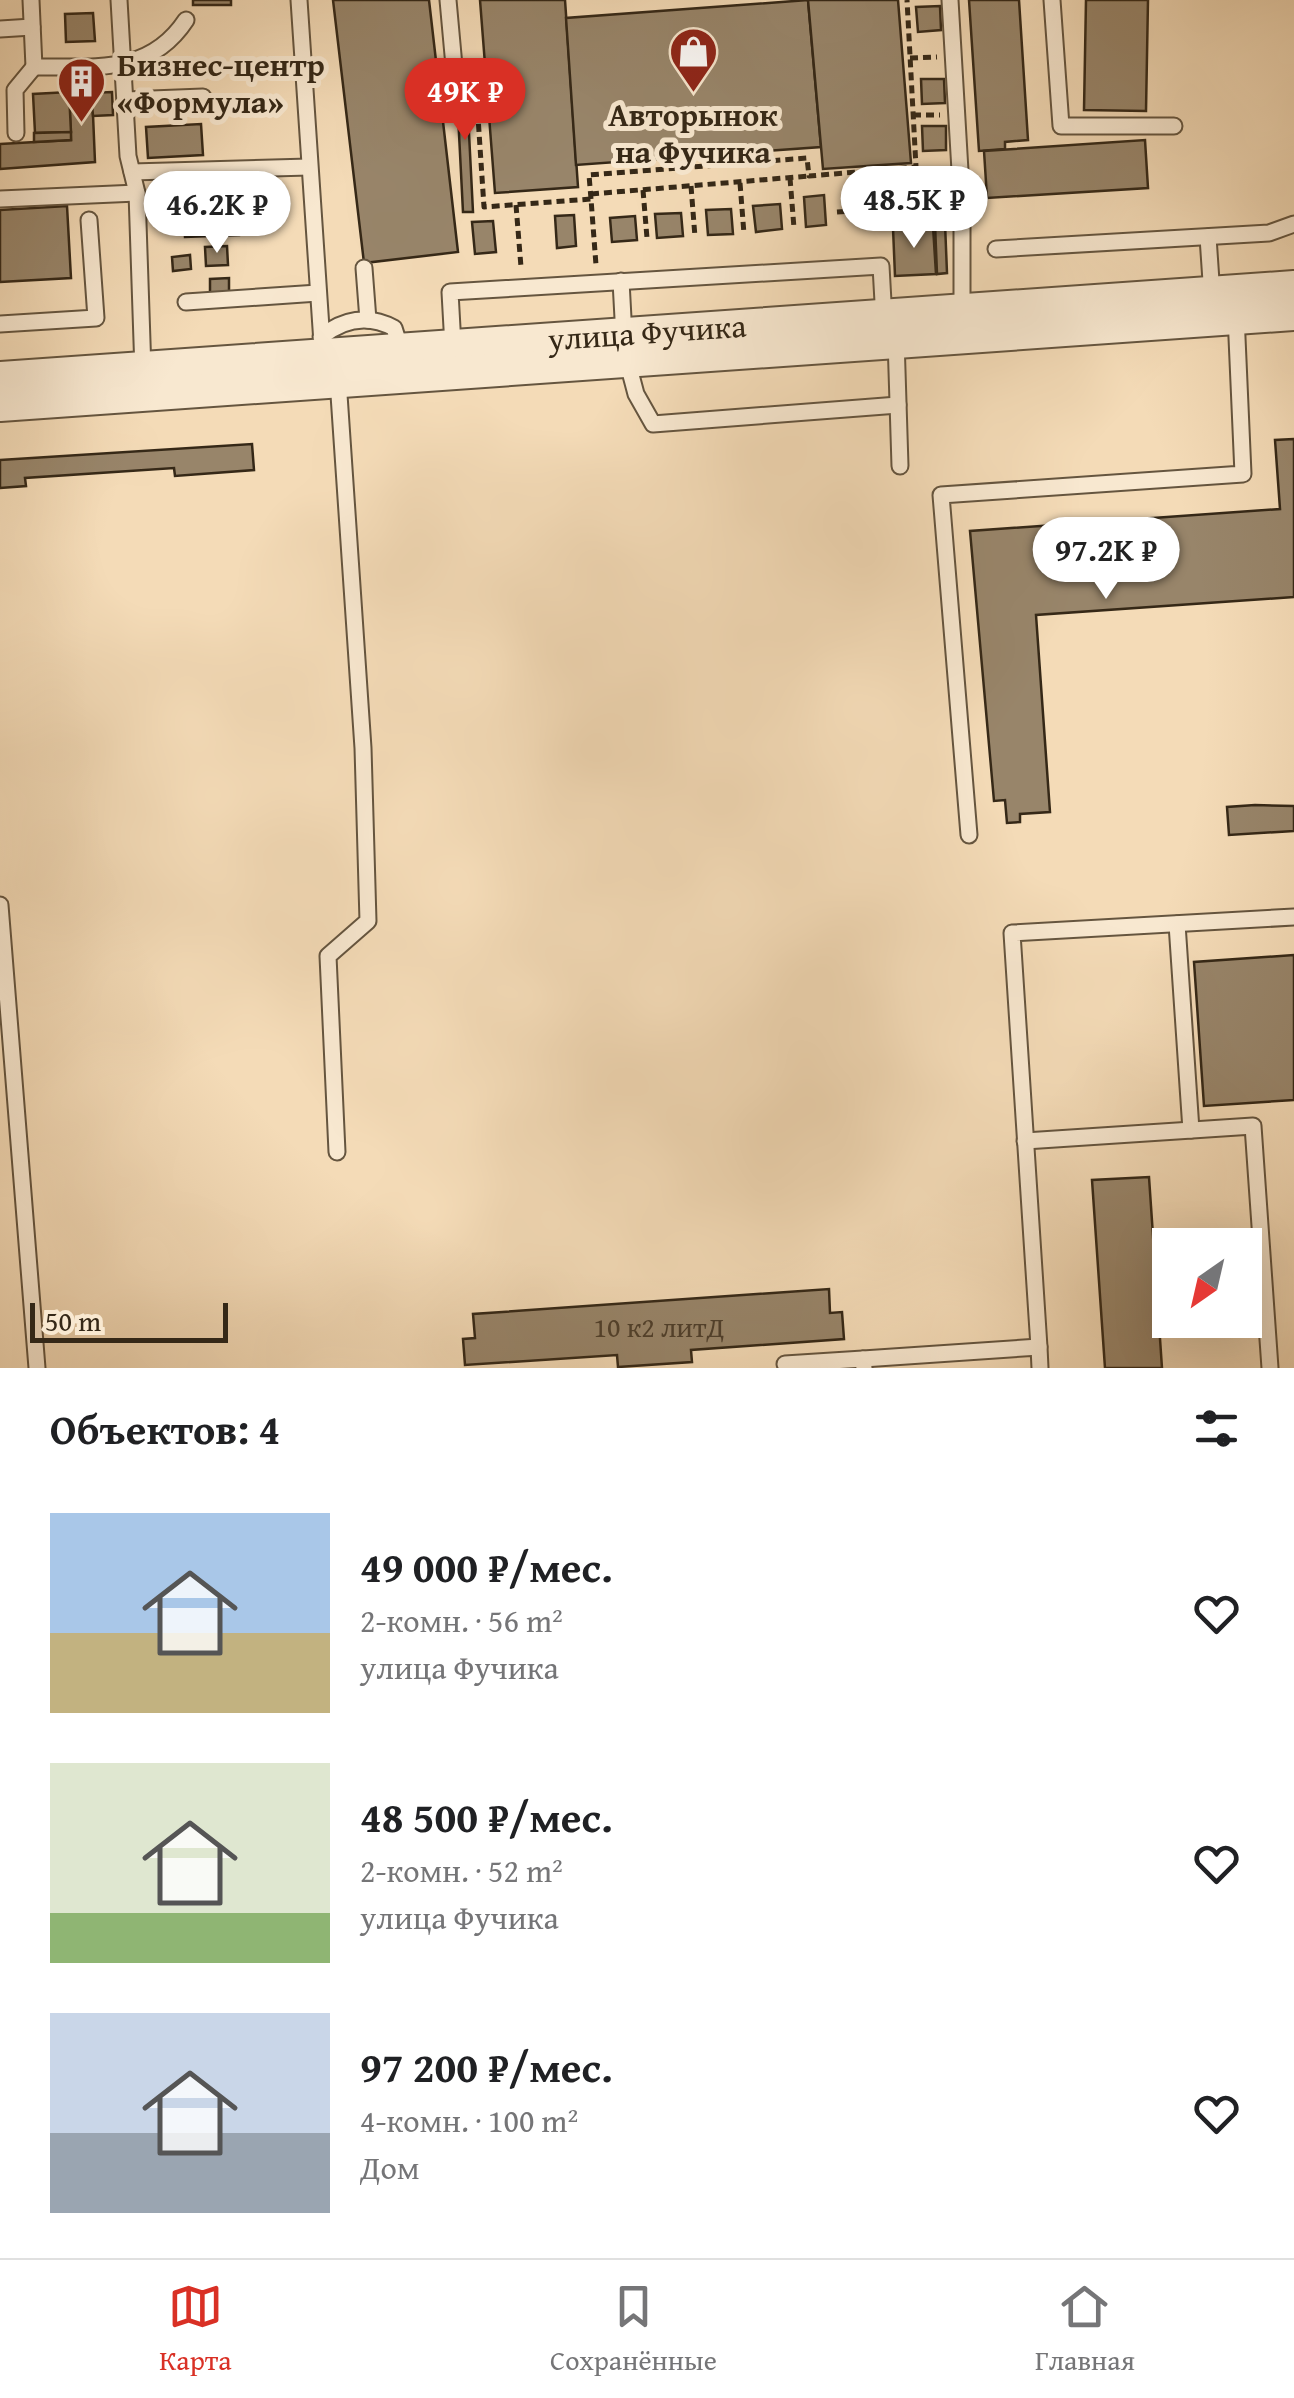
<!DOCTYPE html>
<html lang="ru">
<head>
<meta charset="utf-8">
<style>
	body { margin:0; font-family:"Gentium Book Plus",serif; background:#f2f2f2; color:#202124; height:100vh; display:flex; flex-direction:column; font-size:38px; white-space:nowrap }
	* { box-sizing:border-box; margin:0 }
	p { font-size:32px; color:#757577 }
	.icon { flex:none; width:55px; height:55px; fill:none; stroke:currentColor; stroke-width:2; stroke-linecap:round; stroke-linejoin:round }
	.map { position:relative; height:1368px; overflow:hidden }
	.panel { display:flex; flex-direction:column; background:#fff; flex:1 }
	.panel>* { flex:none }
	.needle { width:65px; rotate:214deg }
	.tools { position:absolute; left:1152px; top:1228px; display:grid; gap:20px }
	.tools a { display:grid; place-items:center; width:110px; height:110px; border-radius:0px; background:#fff; box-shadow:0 10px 40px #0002; font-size:50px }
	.scale { position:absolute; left:30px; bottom:25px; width:198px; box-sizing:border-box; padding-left:10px; border:5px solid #352817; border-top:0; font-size:28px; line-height:35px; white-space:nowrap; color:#352817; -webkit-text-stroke:8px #f8e8d0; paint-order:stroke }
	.price { position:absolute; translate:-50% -85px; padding:0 22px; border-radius:35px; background:#fff; color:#222; font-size:32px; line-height:65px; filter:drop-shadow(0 2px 5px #0008) }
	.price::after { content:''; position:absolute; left:50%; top:60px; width:30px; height:22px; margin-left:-15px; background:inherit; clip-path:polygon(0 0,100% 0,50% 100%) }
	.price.selected { background:#d93025; color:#fff }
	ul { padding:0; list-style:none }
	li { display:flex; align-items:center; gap:30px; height:250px; padding:0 50px }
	li span { display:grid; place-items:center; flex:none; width:280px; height:200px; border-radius:0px; color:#555 }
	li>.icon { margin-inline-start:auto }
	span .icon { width:120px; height:120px; fill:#fffc; stroke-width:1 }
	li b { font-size:42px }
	h2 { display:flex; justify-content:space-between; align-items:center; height:120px; padding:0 50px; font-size:42px }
	.tabs { display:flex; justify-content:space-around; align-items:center; height:140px; border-top:2px solid #e0e0e0; background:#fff; font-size:28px; color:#757577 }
	.tabs a { display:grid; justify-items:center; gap:5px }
	.tabs .selected { color:#d93025 }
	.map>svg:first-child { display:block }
	.building { fill:#98856a; stroke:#352817; stroke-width:2.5 }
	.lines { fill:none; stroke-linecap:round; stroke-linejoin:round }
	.service-casing { stroke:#65553f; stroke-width:19 }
	.minor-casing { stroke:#65553f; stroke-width:36 }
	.path { stroke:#352817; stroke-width:5; stroke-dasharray:8 5; stroke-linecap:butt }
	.service { stroke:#f8e8d0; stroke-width:15 }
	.minor { stroke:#f8e8d0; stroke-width:32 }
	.labels { text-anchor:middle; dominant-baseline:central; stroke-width:10; stroke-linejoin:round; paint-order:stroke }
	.number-label { font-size:28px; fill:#4e3f2c }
	.poi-label { font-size:32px; font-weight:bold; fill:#352817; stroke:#f8e8d0; text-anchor:start }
	.street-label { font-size:32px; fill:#352817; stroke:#f8e8d0 }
</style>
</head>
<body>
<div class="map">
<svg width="1294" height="1368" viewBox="0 0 1294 1368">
	<rect width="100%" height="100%" fill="#f4dbb7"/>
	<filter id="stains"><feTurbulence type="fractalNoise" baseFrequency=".002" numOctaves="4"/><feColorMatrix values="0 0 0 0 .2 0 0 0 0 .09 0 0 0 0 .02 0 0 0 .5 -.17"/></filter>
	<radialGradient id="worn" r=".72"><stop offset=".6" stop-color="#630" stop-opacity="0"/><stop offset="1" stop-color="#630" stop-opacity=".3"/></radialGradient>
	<g class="building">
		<rect x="193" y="0" width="38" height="5"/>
		<polygon points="333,0 429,0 458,252 364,263"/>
		<polygon points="480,0 565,0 578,187 495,193"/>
		<polygon points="808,0 821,147 576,165 566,18"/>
		<polygon points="808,0 898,0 911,163 823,169"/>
		<polygon points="969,0 1019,0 1028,140 1005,142 1005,149 979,151"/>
		<polygon points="1086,0 1148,0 1146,111 1084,110"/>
		<polygon points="940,6 941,30 918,32 916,7"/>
		<polygon points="93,13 95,41 66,42 65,14"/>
		<polygon points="466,74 473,212 463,212 456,75"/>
		<polygon points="921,79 944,79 945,103 922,104"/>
		<polygon points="92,91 95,162 0,169 0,144 71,140 69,92"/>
		<polygon points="69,92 71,132 35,133 33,94"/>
		<polygon points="112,92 113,115 93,116 91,93"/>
		<polygon points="201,124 203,155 148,158 146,127"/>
		<polygon points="922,126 946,126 946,150 923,151"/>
		<polygon points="71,132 71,140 34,142 34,133"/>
		<polygon points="1145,140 1148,188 987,198 984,151"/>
		<polygon points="907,175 908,200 871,202 870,177"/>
		<polygon points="238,181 239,235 185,237 183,183"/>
		<polygon points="824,195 826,225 806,227 804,197"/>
		<polygon points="780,204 782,229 756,232 753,206"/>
		<polygon points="67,206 71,278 0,282 0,210"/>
		<polygon points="731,209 733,234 708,235 706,210"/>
		<polygon points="681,213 683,236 657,238 655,214"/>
		<polygon points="574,215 576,246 557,248 555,216"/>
		<polygon points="635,216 637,240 612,242 610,218"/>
		<polygon points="493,221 496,252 475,254 472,222"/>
		<polygon points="945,223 947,273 937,274 935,224"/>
		<polygon points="933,226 936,274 895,276 893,228"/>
		<polygon points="227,246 228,265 206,266 205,247"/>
		<polygon points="190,255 191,269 173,271 172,257"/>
		<polygon points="229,278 229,296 210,296 210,279"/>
		<polygon points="1294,439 1294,597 1036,615 1050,812 1020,814 1020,822 1007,823 1005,800 994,801 970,531 1280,509 1275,440"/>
		<polygon points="252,444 254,470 175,476 174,468 25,478 26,486 0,488 0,460"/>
		<polygon points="1255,805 1294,806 1294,831 1229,835 1227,807"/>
		<polygon points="1294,955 1294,1100 1204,1106 1194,962"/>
		<polygon points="1149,1177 1162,1368 1105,1368 1092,1180"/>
		<polygon points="829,1289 830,1313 842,1312 844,1339 691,1350 692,1362 618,1367 617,1355 465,1365 463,1339 475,1338 473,1314"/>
	</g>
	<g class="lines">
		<defs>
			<g id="service">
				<path d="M31 0 34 67C94 66 149 76 186 20"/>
				<polyline points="119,0 128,156 137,193 143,371"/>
				<polyline points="299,0 323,358"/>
				<polyline points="448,0 454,66"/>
				<polyline points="950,0 962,205 962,310"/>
				<polyline points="1052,0 1061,126 1174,126"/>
				<polyline points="0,29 32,27"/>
				<polyline points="126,100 203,97"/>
				<polyline points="16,133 15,90 34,67"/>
				<polyline points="132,172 309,167"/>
				<polyline points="0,199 137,193"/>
				<polyline points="1208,237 1212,296"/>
				<polyline points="996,249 1269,233 1294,224"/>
				<polyline points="364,268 368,320"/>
				<polyline points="621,281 624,337"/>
				<polyline points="186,302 318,293"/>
				<polyline points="0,324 96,318 89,220"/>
				<path d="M321 337C343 319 368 314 394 328L401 350"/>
				<polyline points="896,339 900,466"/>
				<polyline points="453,346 450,292 881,266 884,320"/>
				<polyline points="627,360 636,394 653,424 898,405"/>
				<polyline points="969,835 941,495 1243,474 1236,315"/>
				<polyline points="0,905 37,1368"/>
				<polyline points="1177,924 1191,1130"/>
				<polyline points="1025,1141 1253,1126 1270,1368"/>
				<polyline points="337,1152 328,956 368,921 363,748 338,380"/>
				<polyline points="1039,1347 1012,933 1294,917"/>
				<polyline points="863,1359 1039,1347 1040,1368"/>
				<polyline points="785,1364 863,1359 864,1368"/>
			</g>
			<g id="minor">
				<polyline points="0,378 1294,287"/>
				<polyline points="0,405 1294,314"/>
			</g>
		</defs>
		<use href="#service" class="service-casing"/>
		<use href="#minor" class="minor-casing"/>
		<g class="path">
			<polyline points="910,58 937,57"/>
			<polyline points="475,72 484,207 591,199 596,265"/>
			<polyline points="913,115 940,115"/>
			<polyline points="916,167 918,206 946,205"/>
			<polyline points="863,173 866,210"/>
			<polyline points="790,178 794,228"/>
			<polyline points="740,183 744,234"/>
			<polyline points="691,186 695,237"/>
			<polyline points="643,190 647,238"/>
			<polyline points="591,194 809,176"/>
			<polyline points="591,199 589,175 807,158 809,176 916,167 907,0"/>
			<polyline points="516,205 521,267"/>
			<polyline points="837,212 918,206"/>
		</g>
		<use href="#service" class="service"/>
		<use href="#minor" class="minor"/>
	</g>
	<defs>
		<symbol id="shop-pin" viewBox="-11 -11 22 30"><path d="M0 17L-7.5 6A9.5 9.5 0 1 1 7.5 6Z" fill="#8f2418" stroke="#f8e8d0"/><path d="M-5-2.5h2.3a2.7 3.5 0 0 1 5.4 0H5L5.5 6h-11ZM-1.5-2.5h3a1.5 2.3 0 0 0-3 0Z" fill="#fff"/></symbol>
		<symbol id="building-pin" viewBox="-11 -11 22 30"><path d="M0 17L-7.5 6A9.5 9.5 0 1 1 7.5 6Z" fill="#8f2418" stroke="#f8e8d0"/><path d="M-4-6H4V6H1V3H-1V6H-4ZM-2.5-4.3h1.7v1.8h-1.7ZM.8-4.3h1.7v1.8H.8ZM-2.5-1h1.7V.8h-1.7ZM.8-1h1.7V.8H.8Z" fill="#fff"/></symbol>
	</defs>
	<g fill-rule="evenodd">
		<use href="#shop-pin" x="666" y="24" width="55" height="75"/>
		<use href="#building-pin" x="54" y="54" width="55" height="75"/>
	</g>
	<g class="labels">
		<g class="number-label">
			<text x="659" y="1326">10 к2 литД</text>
		</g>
		<g class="poi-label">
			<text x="117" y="64">Бизнес-центр<tspan x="117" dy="37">«Формула»</tspan></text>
			<text x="693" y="114" text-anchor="middle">Авторынок<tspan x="693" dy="37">на Фучика</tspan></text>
		</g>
		<g class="street-label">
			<text transform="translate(647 332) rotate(-4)">улица Фучика</text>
		</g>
	</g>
	<rect width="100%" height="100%" filter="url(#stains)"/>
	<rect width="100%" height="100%" fill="url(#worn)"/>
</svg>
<div class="tools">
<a><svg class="needle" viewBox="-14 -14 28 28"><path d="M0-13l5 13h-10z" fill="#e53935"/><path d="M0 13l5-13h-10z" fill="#757577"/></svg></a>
</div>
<div class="scale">50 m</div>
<b class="price selected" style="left:465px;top:143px">49K ₽</b>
<b class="price" style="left:914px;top:251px">48.5K ₽</b>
<b class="price" style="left:217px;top:256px">46.2K ₽</b>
<b class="price" style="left:1106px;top:602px">97.2K ₽</b>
</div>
<section class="panel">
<h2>Объектов: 4<svg class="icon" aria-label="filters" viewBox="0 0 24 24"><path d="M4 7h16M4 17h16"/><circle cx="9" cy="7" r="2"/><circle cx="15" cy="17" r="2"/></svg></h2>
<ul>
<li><span style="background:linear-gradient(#a9c7e8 60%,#c2b280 0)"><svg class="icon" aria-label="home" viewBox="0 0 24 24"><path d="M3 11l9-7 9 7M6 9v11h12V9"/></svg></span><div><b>49 000 ₽/мес.</b><p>2-комн. · 56 m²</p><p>улица Фучика</p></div><svg class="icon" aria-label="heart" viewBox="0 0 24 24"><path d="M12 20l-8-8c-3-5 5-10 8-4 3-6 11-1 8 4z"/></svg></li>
<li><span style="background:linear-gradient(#dfe7d0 75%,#8fb573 0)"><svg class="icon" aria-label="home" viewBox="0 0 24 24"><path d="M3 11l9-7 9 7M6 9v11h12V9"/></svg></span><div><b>48 500 ₽/мес.</b><p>2-комн. · 52 m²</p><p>улица Фучика</p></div><svg class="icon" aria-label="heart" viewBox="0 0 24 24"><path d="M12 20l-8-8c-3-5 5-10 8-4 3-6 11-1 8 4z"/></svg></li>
<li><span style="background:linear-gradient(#c9d6e8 60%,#9aa5b1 0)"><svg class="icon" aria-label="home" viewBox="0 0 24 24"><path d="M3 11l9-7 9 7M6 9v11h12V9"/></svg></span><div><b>97 200 ₽/мес.</b><p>4-комн. · 100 m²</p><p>Дом</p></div><svg class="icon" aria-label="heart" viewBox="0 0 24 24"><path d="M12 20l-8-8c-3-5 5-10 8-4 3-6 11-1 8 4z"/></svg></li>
</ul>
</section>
<nav class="tabs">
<a class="selected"><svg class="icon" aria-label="map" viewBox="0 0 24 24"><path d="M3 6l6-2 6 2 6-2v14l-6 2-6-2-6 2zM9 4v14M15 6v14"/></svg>Карта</a>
<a><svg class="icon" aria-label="saved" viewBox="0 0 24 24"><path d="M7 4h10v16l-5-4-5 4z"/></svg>Сохранённые</a>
<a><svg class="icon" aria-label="home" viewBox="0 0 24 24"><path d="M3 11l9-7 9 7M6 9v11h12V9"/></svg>Главная</a>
</nav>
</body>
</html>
